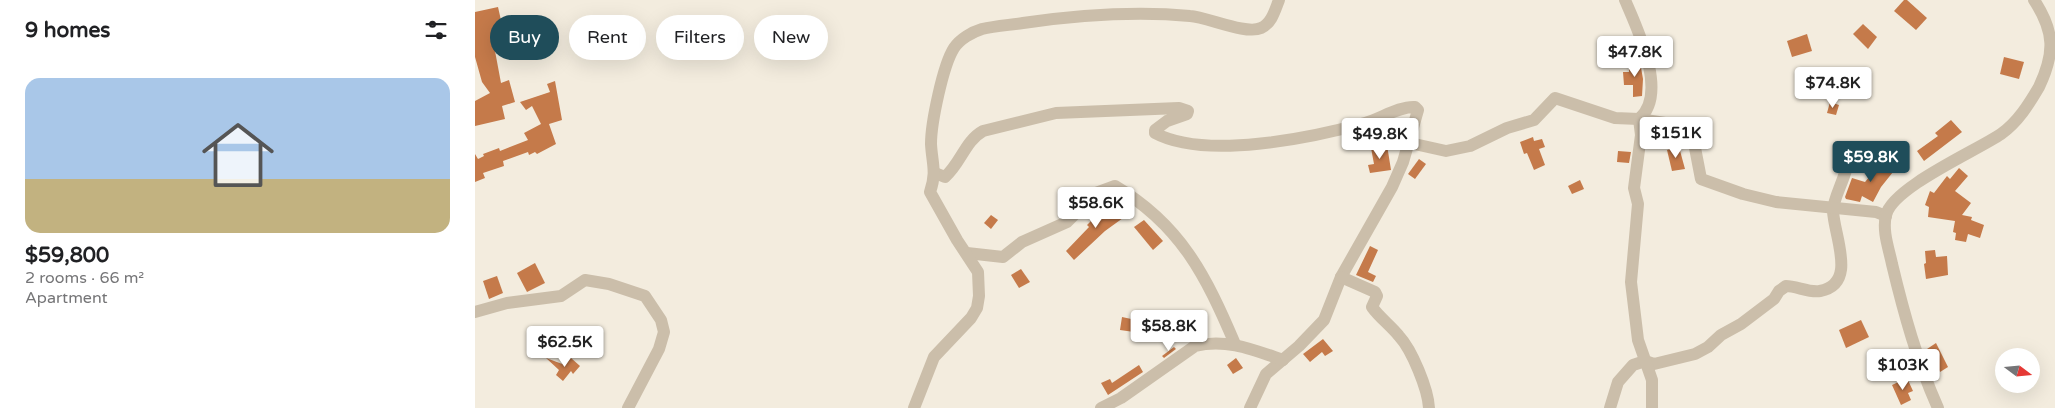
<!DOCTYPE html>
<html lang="en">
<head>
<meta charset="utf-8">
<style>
	body { margin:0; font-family:"Varela Round",sans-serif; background:#f2f2f2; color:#202124; height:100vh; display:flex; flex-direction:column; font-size:19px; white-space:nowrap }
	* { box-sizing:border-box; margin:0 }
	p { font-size:16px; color:#757577 }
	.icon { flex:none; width:28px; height:28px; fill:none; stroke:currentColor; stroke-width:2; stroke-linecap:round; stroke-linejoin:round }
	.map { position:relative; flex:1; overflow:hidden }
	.side { display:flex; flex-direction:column; background:#fff; width:475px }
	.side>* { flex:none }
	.hud { position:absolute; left:15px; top:15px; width:475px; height:45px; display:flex; gap:10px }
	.needle { width:32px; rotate:106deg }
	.tools { position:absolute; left:1520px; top:348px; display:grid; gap:10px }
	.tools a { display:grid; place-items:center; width:45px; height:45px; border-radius:50%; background:#fff; box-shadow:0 5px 20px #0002; font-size:25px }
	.price { position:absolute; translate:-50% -42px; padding:0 11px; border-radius:5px; background:#fff; color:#222; font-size:16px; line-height:32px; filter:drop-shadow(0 1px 2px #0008) }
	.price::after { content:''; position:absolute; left:50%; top:30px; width:15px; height:11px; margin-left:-8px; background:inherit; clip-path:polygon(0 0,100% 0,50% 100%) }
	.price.current { background:#1f4d5a; color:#fff }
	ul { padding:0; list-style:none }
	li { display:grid; align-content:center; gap:10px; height:265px; padding:0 25px }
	li span { display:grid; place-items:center; height:155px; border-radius:15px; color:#555 }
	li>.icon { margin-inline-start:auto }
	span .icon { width:90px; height:90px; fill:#fffc; stroke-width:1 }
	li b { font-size:21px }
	h2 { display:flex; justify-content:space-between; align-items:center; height:60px; padding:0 25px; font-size:21px }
	.tag { padding:0 18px; border-radius:22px; background:#fff; box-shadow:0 5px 20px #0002; font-size:18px; line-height:45px }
	.tag.current { background:#1f4d5a; color:#fff }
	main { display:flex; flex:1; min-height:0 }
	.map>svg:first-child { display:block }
	.building { fill:#c57a4a }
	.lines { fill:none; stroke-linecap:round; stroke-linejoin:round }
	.minor { stroke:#cbbeaa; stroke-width:12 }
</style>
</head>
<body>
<main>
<section class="side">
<h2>9 homes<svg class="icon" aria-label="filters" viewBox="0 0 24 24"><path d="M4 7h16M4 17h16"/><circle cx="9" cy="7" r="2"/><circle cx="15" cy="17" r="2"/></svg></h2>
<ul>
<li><span style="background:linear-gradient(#a9c7e8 65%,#c2b280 0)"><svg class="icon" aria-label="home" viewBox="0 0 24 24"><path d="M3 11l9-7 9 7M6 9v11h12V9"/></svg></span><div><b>$59,800</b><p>2 rooms · 66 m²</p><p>Apartment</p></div></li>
</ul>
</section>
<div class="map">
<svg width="1580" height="408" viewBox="0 0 1580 408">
	<rect width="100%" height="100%" fill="#f3ecde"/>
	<g class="building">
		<polygon points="1429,0 1432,0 1452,18 1441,30 1419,11"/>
		<polygon points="23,7 32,47 20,51 26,83 34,80 40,102 27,106 30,119 0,126 0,101 15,93 7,82 0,57 0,12"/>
		<polygon points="1388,24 1402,37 1393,49 1378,34"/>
		<polygon points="1332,34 1337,51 1317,57 1312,41"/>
		<polygon points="1529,57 1549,62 1544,79 1525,74"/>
		<polygon points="1154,62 1165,62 1168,79 1167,96 1158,97 1158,85 1149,85 1148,72 1154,72"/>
		<polygon points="80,81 87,120 74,124 81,144 62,154 60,152 54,155 53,152 28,161 29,166 8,173 10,178 0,182 0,154 3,159 9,156 8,154 24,148 25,151 53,140 49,133 66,124 57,106 51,110 45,102 75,92 72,84"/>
		<polygon points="1355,102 1364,105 1361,115 1352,113"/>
		<polygon points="1476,120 1487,132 1449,161 1442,151 1463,136 1460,133"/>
		<polygon points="1058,137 1059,141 1067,139 1070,147 1064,149 1070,165 1059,170 1052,153 1049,154 1045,142"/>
		<polygon points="912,145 916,170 895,173 893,165 899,164 896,148"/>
		<polygon points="1204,147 1210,169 1197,171 1192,150"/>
		<polygon points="1143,151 1156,152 1154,163 1142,162"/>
		<polygon points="1411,157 1422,167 1406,187 1398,202 1387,196 1385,202 1371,199 1370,197 1377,178 1390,182"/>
		<polygon points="944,159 951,164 940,179 933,174"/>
		<polygon points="1484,168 1493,176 1480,191 1496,203 1487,215 1497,217 1496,220 1509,225 1505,238 1493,234 1491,242 1480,240 1481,233 1478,232 1480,221 1453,217 1454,207 1450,205 1455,191 1459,193 1472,176 1475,179"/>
		<polygon points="1105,180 1109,189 1097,194 1093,186"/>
		<polygon points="633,199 648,218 630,231 599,260 591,251 614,227 612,225 627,210 624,207"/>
		<polygon points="516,215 523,220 516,229 509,223"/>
		<polygon points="669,220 688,241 678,250 659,227"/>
		<polygon points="895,246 903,250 893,272 901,276 898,282 881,275"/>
		<polygon points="1460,250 1461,257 1472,256 1473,275 1451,279 1449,264 1451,263 1450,251"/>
		<polygon points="60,263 70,283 52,292 42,273"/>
		<polygon points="546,269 555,282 544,288 536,275"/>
		<polygon points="22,276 28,293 14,299 8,281"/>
		<polygon points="647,317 661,320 659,332 645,330"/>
		<polygon points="1386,320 1394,337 1371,348 1364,330"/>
		<polygon points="848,339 858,351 850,356 847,352 835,362 828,354"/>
		<polygon points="1461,343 1473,367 1465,372 1452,349"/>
		<polygon points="699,347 701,349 689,358 687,356"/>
		<polygon points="71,358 90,365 96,358 105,366 98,374 96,371 88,381 81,375 84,370"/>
		<polygon points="761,358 768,368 758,374 752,365"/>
		<polygon points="664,365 668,372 633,395 626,383 635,379 637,383"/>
		<polygon points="1432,378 1438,391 1433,393 1436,400 1426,405 1417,385"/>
	</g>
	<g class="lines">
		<g class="minor">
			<path d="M935 143 971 151 995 146 1032 128 1059 120 1080 98 1140 118 1164 119C1194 94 1162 28 1150 0"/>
			<path d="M460 173 470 177C486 163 490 141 508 131L581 113 704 108 713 111 712 114 692 121 680 130V133C730 160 836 138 890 123 905 119 924 106 940 107L943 110 928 162 917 187 866 277 849 320 824 346 791 374 775 408"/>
			<path d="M492 253 528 257 547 242 592 222 621 193 640 186C706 225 731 276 760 344"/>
			<path d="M866 277 900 292 902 296 897 307C904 317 916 326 924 336 937 350 953 389 954 408"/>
			<polyline points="0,312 32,303 86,296 110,280 134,284 170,296 186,320 189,332 184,349 153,408"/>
			<path d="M439 408 459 357 496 318 502 308 504 296 503 272 482 240 455 192C462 172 457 163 456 144 456 123 468 65 479 48 485 39 497 32 507 29 520 26 535 25 548 23 604 15 660 11 715 16 732 17 771 35 786 28 797 23 800 10 804 0"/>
			<path d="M626 408 646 398 720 346C751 338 779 350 808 360"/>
			<path d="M1135 408 1143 382 1158 365 1170 361 1179 364 1220 354 1233 347 1246 335 1266 324 1299 299 1304 291 1311 286C1321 286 1335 293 1345 291 1383 284 1359 236 1358 211 1358 196 1374 174 1374 152"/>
			<polyline points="1177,408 1177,380 1163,340 1156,282 1163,204 1159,188 1166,135 1164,119 1216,127 1226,179 1268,194 1301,202 1401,212 1411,216"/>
			<path d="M1463 408C1442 361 1429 314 1417 264 1414 249 1407 231 1411 215 1418 187 1501 151 1526 134 1543 122 1554 104 1564 87 1580 53 1580 32 1559 0"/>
		</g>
	</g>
</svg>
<div class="tools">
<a><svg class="needle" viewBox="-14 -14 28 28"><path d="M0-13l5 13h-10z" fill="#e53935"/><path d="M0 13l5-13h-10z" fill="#757577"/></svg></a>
</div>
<b class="price" style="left:1160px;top:78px">$47.8K</b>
<b class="price" style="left:1358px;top:109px">$74.8K</b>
<b class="price" style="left:1201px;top:159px">$151K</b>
<b class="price" style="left:905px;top:160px">$49.8K</b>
<b class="price current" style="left:1396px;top:183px">$59.8K</b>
<b class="price" style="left:621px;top:229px">$58.6K</b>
<b class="price" style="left:694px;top:352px">$58.8K</b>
<b class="price" style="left:90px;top:368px">$62.5K</b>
<b class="price" style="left:1428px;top:391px">$103K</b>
<div class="hud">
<a class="tag current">Buy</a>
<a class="tag">Rent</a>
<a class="tag">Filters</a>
<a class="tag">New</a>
</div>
</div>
</main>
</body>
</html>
